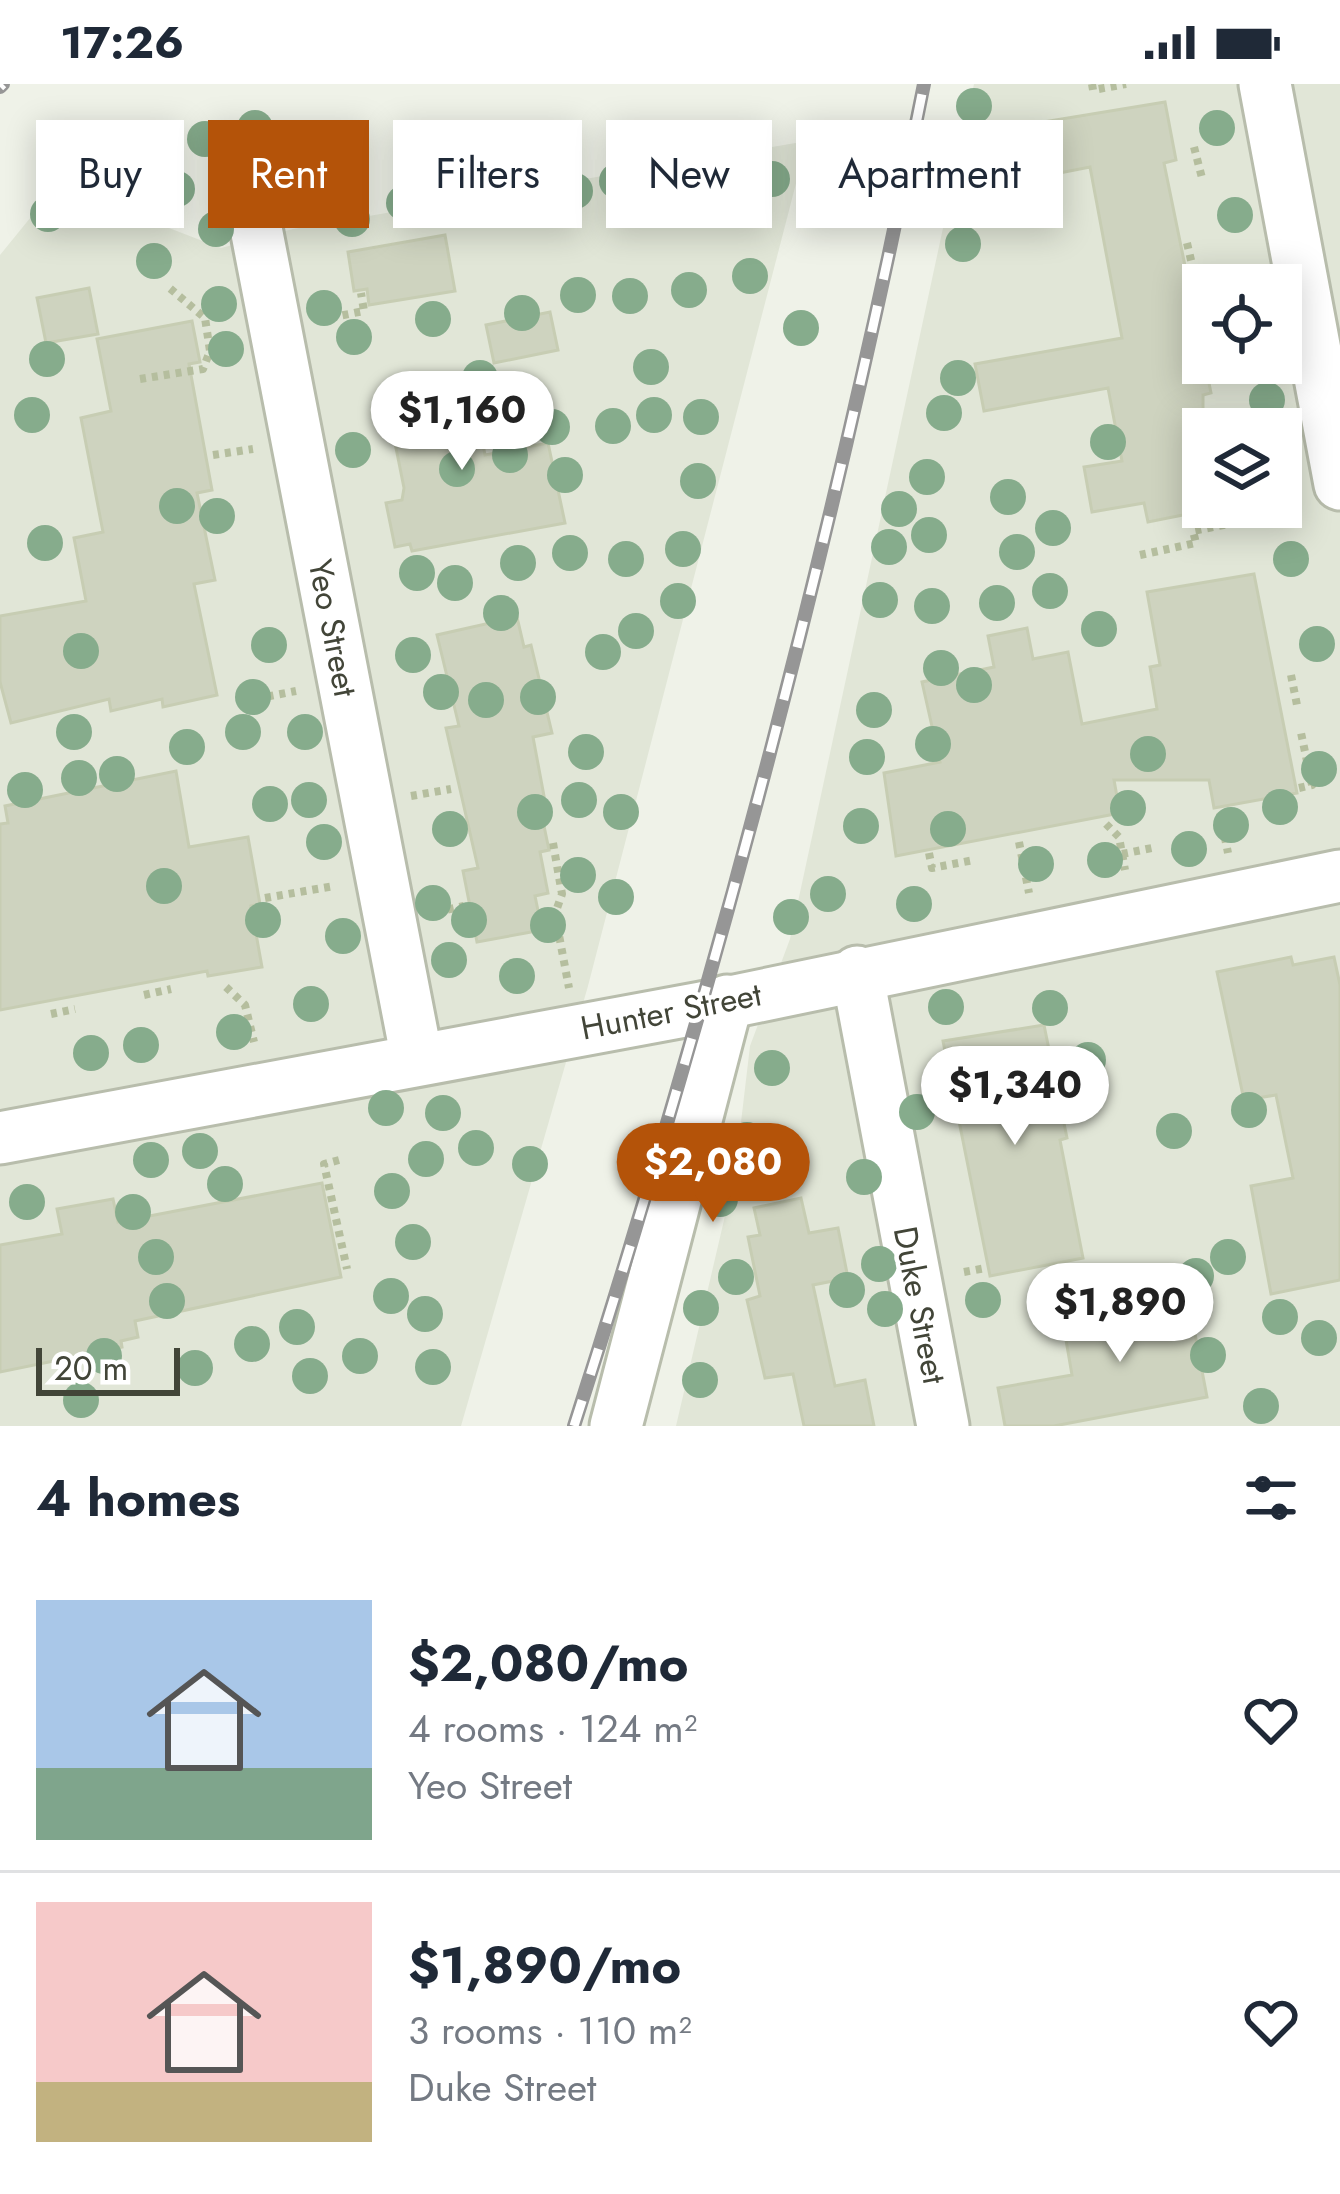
<!DOCTYPE html>
<html lang="en">
<head>
<meta charset="utf-8">
<style>
	body { margin:0; font-family:Jost,sans-serif; background:#f2f2f3; color:#1f2937; height:100vh; display:flex; flex-direction:column; font-size:45px; white-space:nowrap }
	* { box-sizing:border-box; margin:0 }
	p { font-size:39px; color:#747a83 }
	.icon { flex:none; width:66px; height:66px; fill:none; stroke:currentColor; stroke-width:2; stroke-linecap:round; stroke-linejoin:round }
	.map { position:relative; height:1342px; overflow:hidden }
	.side { display:flex; flex-direction:column; background:#fff; flex:1 }
	.side>* { flex:none }
	.guide { position:absolute; left:36px; top:36px; width:1269px; height:108px; display:flex; gap:24px }
	.tools { position:absolute; left:1182px; top:180px; display:grid; gap:24px }
	.tools a { display:grid; place-items:center; width:120px; height:120px; border-radius:0px; background:#fff; box-shadow:0 6px 30px #0003; font-size:60px }
	.scale { position:absolute; left:36px; bottom:30px; width:144px; box-sizing:border-box; padding-left:12px; border:6px solid #424538; border-top:0; font-size:33px; line-height:42px; white-space:nowrap; color:#424538; -webkit-text-stroke:9px #fff; paint-order:stroke }
	.price { position:absolute; translate:-50% -102px; padding:0 27px; border-radius:42px; background:#fff; color:#222; font-size:39px; line-height:78px; filter:drop-shadow(0 3px 6px #0008) }
	.price::after { content:''; position:absolute; left:50%; top:72px; width:36px; height:27px; margin-left:-18px; background:inherit; clip-path:polygon(0 0,100% 0,50% 100%) }
	.price.on { background:#b45309; color:#fff }
	ul { padding:0; list-style:none }
	li { display:flex; align-items:center; gap:36px; height:300px; padding:0 36px }
	li+li { border-top:3px solid #e0e1e3 }
	li span { display:grid; place-items:center; flex:none; width:336px; height:240px; border-radius:0px; color:#555 }
	li>.icon { margin-inline-start:auto }
	span .icon { width:144px; height:144px; fill:#fffc; stroke-width:1 }
	li b { font-size:51px }
	h2 { display:flex; justify-content:space-between; align-items:center; height:144px; padding:0 36px; font-size:51px }
	.pill { padding:0 42px; border-radius:0px; background:#fff; box-shadow:0 6px 30px #0003; font-size:42px; line-height:108px }
	.pill.on { background:#b45309; color:#fff }
	.status { display:flex; justify-content:space-between; align-items:center; height:84px; padding:0 60px; background:#fff; direction:ltr }
	.status svg { height:33px; fill:currentColor }
	.map>svg:first-child { display:block }
	.residential { fill:#e1e6d7; fill-rule:evenodd }
	.building { fill:#ced3bf; stroke:#c7cdb3; stroke-width:3 }
	.lines { fill:none; stroke-linecap:round; stroke-linejoin:round }
	.minor-casing { stroke:#b8bdac; stroke-width:57 }
	.path { stroke:#b5be9e; stroke-width:8; stroke-dasharray:6 6; stroke-linecap:butt }
	.minor { stroke:#fff; stroke-width:51 }
	.rail-casing { stroke:#969696; stroke-width:14 }
	.rail { stroke:#fff; stroke-width:9; stroke-dasharray:27; stroke-linecap:butt }
	.tree { fill:#86ac8c }
	.labels { text-anchor:middle; dominant-baseline:central; stroke-width:9; stroke-linejoin:round; paint-order:stroke }
	.street-label { font-size:33px; fill:#424538; stroke:#fff }
</style>
</head>
<body>
<div class="status"><b>17:26</b><svg viewBox="0 0 49 12"><path d="M0 12V9h3v3zM5 12V6h3v6zM10 12V3h3v9zM15 12V0h3v12zM26 1h20v11H26zM47 4h2v5h-2z"/></svg></div>
<div class="map">
<svg width="1340" height="1342" viewBox="0 0 1340 1342">
	<rect width="100%" height="100%" fill="#eff2e8"/>
	<g class="residential">
		<path d="M974 0H1340V1342H676L735 1089 750 962 790 855ZM1203 201H1281V279H1203ZM1203 345H1281V423H1203Z"/>
		<polygon points="807,57 588,902 461,1342 0,1342 0,171 57,101 221,164 293,145"/>
	</g>
	<g class="building">
		<polygon points="1165,18 1176,76 1164,79 1211,309 1203,311 1203,427 1148,438 1144,419 1092,428 1084,383 1122,377 1108,304 984,327 975,280 1122,254 1090,83 1024,96 1013,43"/>
		<polygon points="445,151 455,207 369,221 367,205 354,207 348,168"/>
		<polygon points="89,204 98,250 46,259 37,214"/>
		<polygon points="550,228 558,266 494,279 486,241"/>
		<polygon points="192,237 200,278 189,280 212,406 197,409 215,496 194,500 217,611 163,623 162,615 111,627 109,615 11,639 0,598 0,532 86,517 74,454 103,448 81,334 111,327 97,255"/>
		<polygon points="470,293 485,371 548,359 565,439 412,467 410,460 395,463 386,419 402,416 404,404 385,309"/>
		<polygon points="1254,490 1297,709 1214,724 1209,696 1114,696 1120,729 896,772 884,689 940,678 922,598 994,583 988,552 1027,544 1033,575 1068,568 1082,640 1157,625 1150,583 1160,581 1147,508"/>
		<polygon points="517,533 524,563 531,561 552,649 533,653 544,712 538,713 549,766 540,768 548,809 535,812 542,846 477,858 463,787 478,784 446,644 459,642 437,551"/>
		<polygon points="176,687 189,763 248,753 260,820 251,822 262,883 208,892 207,887 0,926 0,740 8,739 5,722"/>
		<polygon points="1291,873 1293,881 1334,873 1340,901 1340,1196 1271,1210 1251,1102 1293,1094 1276,1011 1244,1016 1217,888"/>
		<polygon points="1044,941 1067,1054 1060,1056 1083,1174 990,1192 943,957"/>
		<polygon points="322,1099 341,1193 135,1237 138,1253 121,1257 122,1263 0,1288 0,1161 62,1150 57,1125 113,1115 118,1138"/>
		<polygon points="801,1114 809,1149 838,1144 848,1194 813,1201 835,1302 865,1296 874,1342 804,1342 793,1290 765,1294 747,1216 760,1212 748,1153 760,1151 754,1124"/>
		<polygon points="1184,1192 1207,1313 1054,1342 1005,1342 998,1304 1072,1291 1066,1256 1130,1244 1122,1204"/>
	</g>
	<g class="lines">
		<defs>
			<g id="minor">
				<polyline points="1265,0 1340,400"/>
				<polyline points="250,113 417,975"/>
				<polyline points="857,888 943,1342"/>
				<polyline points="0,1054 701,924 1340,792"/>
				<polyline points="616,1342 727,917"/>
			</g>
		</defs>
		<use href="#minor" class="minor-casing"/>
		<g class="path">
			<polyline points="1092,0 1093,6 1126,0"/>
			<polyline points="1194,63 1202,94"/>
			<polyline points="1187,159 1201,219"/>
			<polyline points="319,236 364,227 361,209"/>
			<polyline points="1210,283 1246,295"/>
			<polyline points="140,295 203,285 210,267 205,234 166,201"/>
			<polyline points="213,371 253,365"/>
			<polyline points="1140,471 1196,459 1193,447 1300,426"/>
			<polyline points="1291,591 1298,626"/>
			<polyline points="244,617 296,607"/>
			<polyline points="1299,704 1312,701 1300,644"/>
			<polyline points="411,712 451,705"/>
			<polyline points="1220,729 1228,769"/>
			<polyline points="1106,740 1119,753 1125,786"/>
			<polyline points="1019,758 1029,809"/>
			<polyline points="553,759 562,810 555,830 569,904"/>
			<polyline points="929,769 932,784 974,776"/>
			<polyline points="1122,770 1152,764"/>
			<polyline points="265,814 334,802"/>
			<polyline points="436,828 464,822"/>
			<polyline points="226,903 245,921 254,958"/>
			<polyline points="144,911 171,905"/>
			<polyline points="51,930 75,925"/>
			<polyline points="339,1076 324,1080 347,1185"/>
			<polyline points="964,1188 986,1184"/>
		</g>
		<use href="#minor" class="minor"/>
		<defs>
			<g id="rail">
				<polyline points="0,3 3,0"/>
				<path d="M574 1342C715 902 834 453 924 0"/>
			</g>
		</defs>
		<use href="#rail" class="rail-casing"/>
		<use href="#rail" class="rail"/>
	</g>
	<g class="tree">
		<circle cx="974" cy="22" r="18"/>
		<circle cx="255" cy="44" r="18"/>
		<circle cx="1217" cy="44" r="18"/>
		<circle cx="205" cy="55" r="18"/>
		<circle cx="164" cy="68" r="18"/>
		<circle cx="967" cy="68" r="18"/>
		<circle cx="736" cy="81" r="18"/>
		<circle cx="690" cy="88" r="18"/>
		<circle cx="772" cy="95" r="18"/>
		<circle cx="617" cy="97" r="18"/>
		<circle cx="456" cy="100" r="18"/>
		<circle cx="177" cy="105" r="18"/>
		<circle cx="517" cy="107" r="18"/>
		<circle cx="575" cy="107" r="18"/>
		<circle cx="404" cy="119" r="18"/>
		<circle cx="48" cy="130" r="18"/>
		<circle cx="1235" cy="131" r="18"/>
		<circle cx="352" cy="135" r="18"/>
		<circle cx="216" cy="145" r="18"/>
		<circle cx="963" cy="160" r="18"/>
		<circle cx="154" cy="177" r="18"/>
		<circle cx="750" cy="192" r="18"/>
		<circle cx="689" cy="206" r="18"/>
		<circle cx="578" cy="211" r="18"/>
		<circle cx="630" cy="212" r="18"/>
		<circle cx="219" cy="220" r="18"/>
		<circle cx="324" cy="224" r="18"/>
		<circle cx="522" cy="229" r="18"/>
		<circle cx="433" cy="235" r="18"/>
		<circle cx="801" cy="244" r="18"/>
		<circle cx="354" cy="253" r="18"/>
		<circle cx="226" cy="265" r="18"/>
		<circle cx="47" cy="275" r="18"/>
		<circle cx="651" cy="283" r="18"/>
		<circle cx="480" cy="294" r="18"/>
		<circle cx="958" cy="294" r="18"/>
		<circle cx="1267" cy="316" r="18"/>
		<circle cx="944" cy="329" r="18"/>
		<circle cx="32" cy="331" r="18"/>
		<circle cx="654" cy="331" r="18"/>
		<circle cx="701" cy="333" r="18"/>
		<circle cx="613" cy="342" r="18"/>
		<circle cx="552" cy="343" r="18"/>
		<circle cx="1108" cy="358" r="18"/>
		<circle cx="353" cy="366" r="18"/>
		<circle cx="510" cy="371" r="18"/>
		<circle cx="457" cy="385" r="18"/>
		<circle cx="565" cy="391" r="18"/>
		<circle cx="927" cy="393" r="18"/>
		<circle cx="698" cy="397" r="18"/>
		<circle cx="1008" cy="413" r="18"/>
		<circle cx="177" cy="422" r="18"/>
		<circle cx="899" cy="425" r="18"/>
		<circle cx="217" cy="432" r="18"/>
		<circle cx="1053" cy="444" r="18"/>
		<circle cx="929" cy="451" r="18"/>
		<circle cx="45" cy="459" r="18"/>
		<circle cx="889" cy="463" r="18"/>
		<circle cx="683" cy="465" r="18"/>
		<circle cx="1017" cy="468" r="18"/>
		<circle cx="570" cy="469" r="18"/>
		<circle cx="626" cy="475" r="18"/>
		<circle cx="1291" cy="475" r="18"/>
		<circle cx="518" cy="479" r="18"/>
		<circle cx="417" cy="489" r="18"/>
		<circle cx="455" cy="499" r="18"/>
		<circle cx="1050" cy="507" r="18"/>
		<circle cx="880" cy="516" r="18"/>
		<circle cx="678" cy="517" r="18"/>
		<circle cx="997" cy="519" r="18"/>
		<circle cx="932" cy="522" r="18"/>
		<circle cx="501" cy="529" r="18"/>
		<circle cx="1099" cy="545" r="18"/>
		<circle cx="636" cy="547" r="18"/>
		<circle cx="1317" cy="560" r="18"/>
		<circle cx="269" cy="561" r="18"/>
		<circle cx="81" cy="567" r="18"/>
		<circle cx="603" cy="568" r="18"/>
		<circle cx="413" cy="571" r="18"/>
		<circle cx="941" cy="584" r="18"/>
		<circle cx="974" cy="601" r="18"/>
		<circle cx="441" cy="608" r="18"/>
		<circle cx="253" cy="613" r="18"/>
		<circle cx="538" cy="613" r="18"/>
		<circle cx="486" cy="616" r="18"/>
		<circle cx="874" cy="626" r="18"/>
		<circle cx="74" cy="648" r="18"/>
		<circle cx="243" cy="648" r="18"/>
		<circle cx="305" cy="648" r="18"/>
		<circle cx="933" cy="660" r="18"/>
		<circle cx="187" cy="663" r="18"/>
		<circle cx="586" cy="668" r="18"/>
		<circle cx="1148" cy="670" r="18"/>
		<circle cx="867" cy="673" r="18"/>
		<circle cx="1319" cy="685" r="18"/>
		<circle cx="117" cy="690" r="18"/>
		<circle cx="79" cy="694" r="18"/>
		<circle cx="25" cy="706" r="18"/>
		<circle cx="309" cy="716" r="18"/>
		<circle cx="579" cy="716" r="18"/>
		<circle cx="270" cy="720" r="18"/>
		<circle cx="1280" cy="723" r="18"/>
		<circle cx="1128" cy="724" r="18"/>
		<circle cx="535" cy="728" r="18"/>
		<circle cx="621" cy="728" r="18"/>
		<circle cx="1231" cy="741" r="18"/>
		<circle cx="861" cy="742" r="18"/>
		<circle cx="450" cy="745" r="18"/>
		<circle cx="948" cy="745" r="18"/>
		<circle cx="324" cy="758" r="18"/>
		<circle cx="1189" cy="765" r="18"/>
		<circle cx="1105" cy="776" r="18"/>
		<circle cx="1036" cy="780" r="18"/>
		<circle cx="578" cy="791" r="18"/>
		<circle cx="164" cy="802" r="18"/>
		<circle cx="828" cy="810" r="18"/>
		<circle cx="616" cy="813" r="18"/>
		<circle cx="433" cy="819" r="18"/>
		<circle cx="914" cy="820" r="18"/>
		<circle cx="791" cy="833" r="18"/>
		<circle cx="263" cy="836" r="18"/>
		<circle cx="469" cy="836" r="18"/>
		<circle cx="548" cy="841" r="18"/>
		<circle cx="343" cy="852" r="18"/>
		<circle cx="449" cy="876" r="18"/>
		<circle cx="517" cy="892" r="18"/>
		<circle cx="311" cy="920" r="18"/>
		<circle cx="946" cy="923" r="18"/>
		<circle cx="1050" cy="924" r="18"/>
		<circle cx="234" cy="948" r="18"/>
		<circle cx="141" cy="961" r="18"/>
		<circle cx="91" cy="969" r="18"/>
		<circle cx="1088" cy="976" r="18"/>
		<circle cx="772" cy="984" r="18"/>
		<circle cx="386" cy="1024" r="18"/>
		<circle cx="1249" cy="1026" r="18"/>
		<circle cx="917" cy="1028" r="18"/>
		<circle cx="443" cy="1029" r="18"/>
		<circle cx="1174" cy="1047" r="18"/>
		<circle cx="747" cy="1056" r="18"/>
		<circle cx="476" cy="1064" r="18"/>
		<circle cx="200" cy="1067" r="18"/>
		<circle cx="426" cy="1075" r="18"/>
		<circle cx="151" cy="1076" r="18"/>
		<circle cx="530" cy="1080" r="18"/>
		<circle cx="864" cy="1093" r="18"/>
		<circle cx="225" cy="1100" r="18"/>
		<circle cx="392" cy="1107" r="18"/>
		<circle cx="720" cy="1115" r="18"/>
		<circle cx="27" cy="1118" r="18"/>
		<circle cx="133" cy="1128" r="18"/>
		<circle cx="413" cy="1158" r="18"/>
		<circle cx="156" cy="1173" r="18"/>
		<circle cx="1228" cy="1173" r="18"/>
		<circle cx="879" cy="1180" r="18"/>
		<circle cx="1196" cy="1192" r="18"/>
		<circle cx="736" cy="1193" r="18"/>
		<circle cx="847" cy="1206" r="18"/>
		<circle cx="391" cy="1212" r="18"/>
		<circle cx="983" cy="1216" r="18"/>
		<circle cx="167" cy="1217" r="18"/>
		<circle cx="701" cy="1224" r="18"/>
		<circle cx="885" cy="1225" r="18"/>
		<circle cx="425" cy="1230" r="18"/>
		<circle cx="1280" cy="1233" r="18"/>
		<circle cx="297" cy="1243" r="18"/>
		<circle cx="1319" cy="1254" r="18"/>
		<circle cx="252" cy="1260" r="18"/>
		<circle cx="1208" cy="1271" r="18"/>
		<circle cx="104" cy="1272" r="18"/>
		<circle cx="360" cy="1272" r="18"/>
		<circle cx="433" cy="1283" r="18"/>
		<circle cx="195" cy="1284" r="18"/>
		<circle cx="310" cy="1292" r="18"/>
		<circle cx="700" cy="1296" r="18"/>
		<circle cx="81" cy="1316" r="18"/>
		<circle cx="1261" cy="1322" r="18"/>
	</g>
	<g class="labels">
		<g class="street-label">
			<text transform="translate(333 544) rotate(79)">Yeo Street</text>
			<text transform="translate(671 927) rotate(-11)">Hunter Street</text>
			<text transform="translate(920 1221) rotate(79)">Duke Street</text>
		</g>
	</g>
</svg>
<div class="tools">
<a><svg class="icon" aria-label="locate" viewBox="0 0 24 24"><circle cx="12" cy="12" r="6"/><path d="M12 2v4M12 18v4M2 12h4M18 12h4"/></svg></a>
<a><svg class="icon" aria-label="layers" viewBox="0 0 24 24"><path d="M12 4l9 5-9 5-9-5zM3 14l9 5 9-5"/></svg></a>
</div>
<div class="scale">20 m</div>
<b class="price" style="left:462px;top:389px">$1,160</b>
<b class="price" style="left:1015px;top:1064px">$1,340</b>
<b class="price on" style="left:713px;top:1141px">$2,080</b>
<b class="price" style="left:1120px;top:1281px">$1,890</b>
<div class="guide">
<a class="pill">Buy</a>
<a class="pill on">Rent</a>
<a class="pill">Filters</a>
<a class="pill">New</a>
<a class="pill">Apartment</a>
</div>
</div>
<section class="side">
<h2>4 homes<svg class="icon" aria-label="filters" viewBox="0 0 24 24"><path d="M4 7h16M4 17h16"/><circle cx="9" cy="7" r="2"/><circle cx="15" cy="17" r="2"/></svg></h2>
<ul>
<li><span style="background:linear-gradient(#a9c7e8 70%,#7fa58c 0)"><svg class="icon" aria-label="home" viewBox="0 0 24 24"><path d="M3 11l9-7 9 7M6 9v11h12V9"/></svg></span><div><b>$2,080/mo</b><p>4 rooms · 124 m²</p><p>Yeo Street</p></div><svg class="icon" aria-label="heart" viewBox="0 0 24 24"><path d="M12 20l-8-8c-3-5 5-10 8-4 3-6 11-1 8 4z"/></svg></li>
<li><span style="background:linear-gradient(#f6c9c9 75%,#c2b280 0)"><svg class="icon" aria-label="home" viewBox="0 0 24 24"><path d="M3 11l9-7 9 7M6 9v11h12V9"/></svg></span><div><b>$1,890/mo</b><p>3 rooms · 110 m²</p><p>Duke Street</p></div><svg class="icon" aria-label="heart" viewBox="0 0 24 24"><path d="M12 20l-8-8c-3-5 5-10 8-4 3-6 11-1 8 4z"/></svg></li>
</ul>
</section>
</body>
</html>
